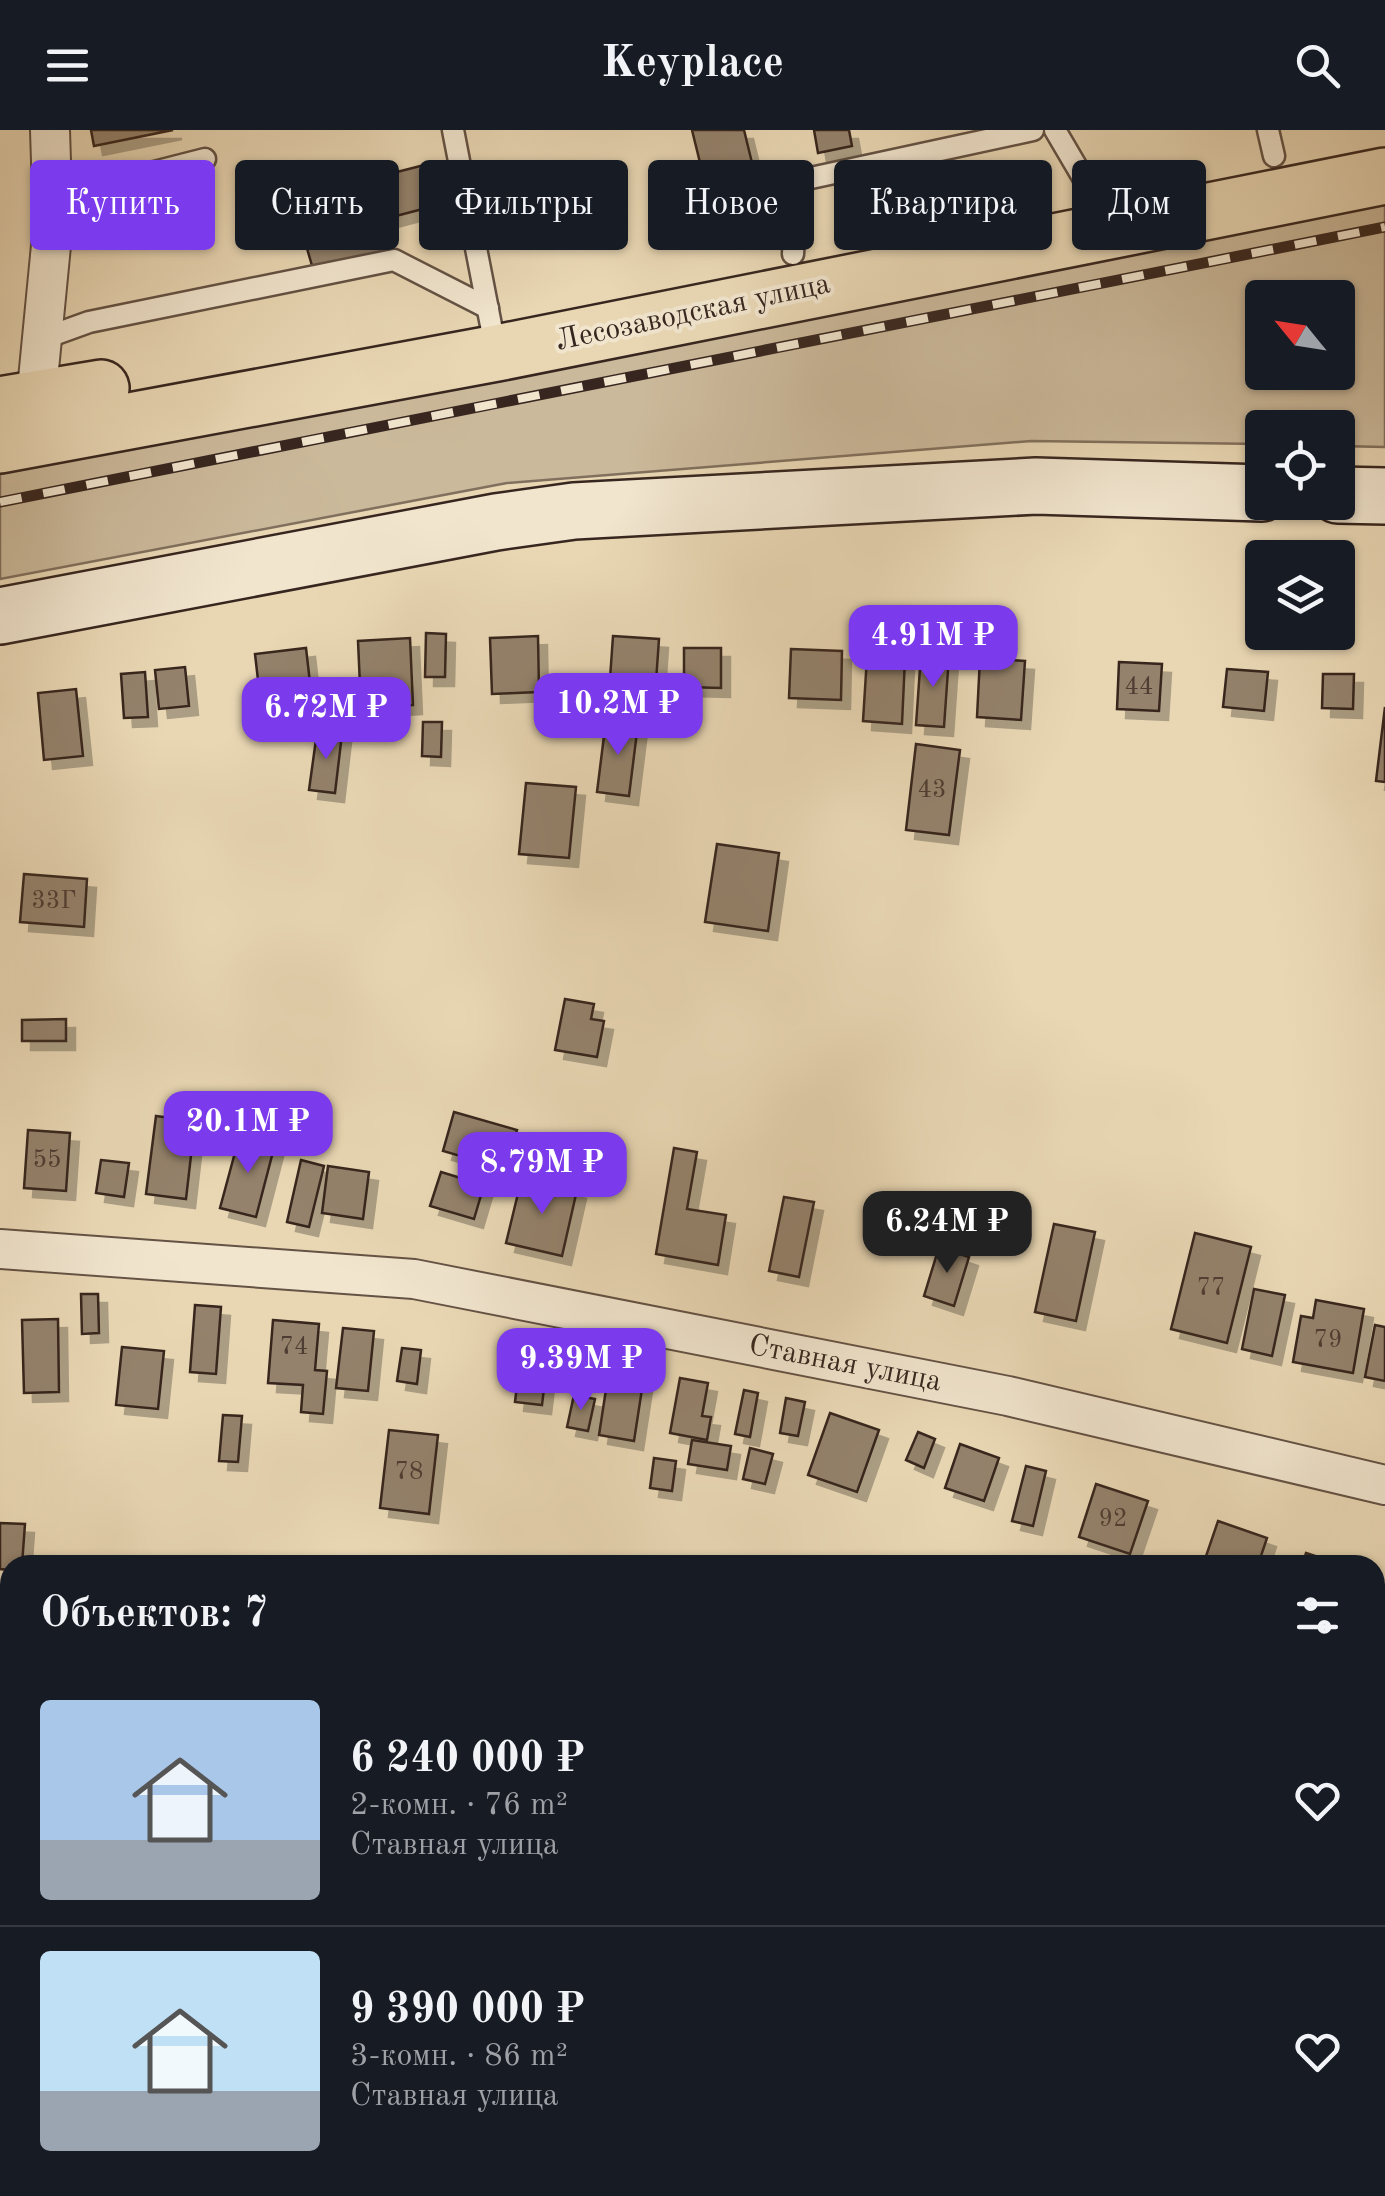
<!DOCTYPE html>
<html lang="ru">
<head>
<meta charset="utf-8">
<style>
	body { margin:0; font-family:"Old Standard TT",serif; background:#242831; color:#f1f3f6; height:100vh; display:flex; flex-direction:column; font-size:38px; white-space:nowrap }
	* { box-sizing:border-box; margin:0 }
	p { font-size:32px; color:#9ea1a6 }
	.icon { flex:none; width:55px; height:55px; fill:none; stroke:currentColor; stroke-width:2; stroke-linecap:round; stroke-linejoin:round }
	.map { position:relative; flex:1; overflow:hidden }
	.drawer { position:absolute; left:0px; top:1425px; width:1385px; height:642px; display:flex; flex-direction:column; background:#171b24; border-radius:30px 30px 0 0; box-shadow:0 2px 8px #0004 }
	.drawer>* { flex:none }
	.top-card { position:absolute; left:30px; top:30px; width:1325px; height:90px; display:flex; gap:20px }
	.needle { width:65px; rotate:300deg }
	.tools { position:absolute; left:1245px; top:150px; display:grid; gap:20px }
	.tools a { display:grid; place-items:center; width:110px; height:110px; border-radius:10px; background:#171b24; box-shadow:0 2px 8px #0004; font-size:50px }
	.price { position:absolute; translate:-50% -85px; padding:0 22px; border-radius:20px; background:#7c3aed; color:#fff; font-size:32px; line-height:65px; filter:drop-shadow(0 2px 5px #0008) }
	.price::after { content:''; position:absolute; left:50%; top:60px; width:30px; height:22px; margin-left:-15px; background:inherit; clip-path:polygon(0 0,100% 0,50% 100%) }
	.price.selected { background:#222; color:#fff }
	ul { padding:0; list-style:none }
	li { display:flex; align-items:center; gap:30px; height:250px; padding:0 40px }
	li+li { border-top:2px solid #363941 }
	li span { display:grid; place-items:center; flex:none; width:280px; height:200px; border-radius:10px; color:#555 }
	li>.icon { margin-inline-start:auto }
	span .icon { width:120px; height:120px; fill:#fffc; stroke-width:1 }
	li b { font-size:42px }
	h2 { display:flex; justify-content:space-between; align-items:center; height:120px; padding:0 40px; font-size:42px }
	.pill { padding:0 35px; border-radius:10px; background:#171b24; box-shadow:0 2px 8px #0004; font-size:35px; line-height:90px }
	.pill.selected { background:#7c3aed; color:#fff }
	header { display:flex; justify-content:space-between; align-items:center; height:130px; padding:0 40px; background:#171b24; font-size:45px; font-weight:700 }
	.map>svg:first-child { display:block }
	.green { fill:#cbb99b; stroke:#81705d; stroke-width:2.5; fill-rule:evenodd }
	.building { fill:#94826c; stroke:#37261f; stroke-width:2.5; filter:url(#shadow) }
	.lines { fill:none; stroke-linecap:round; stroke-linejoin:round }
	.lane-casing { stroke:#645244; stroke-width:25 }
	.street-casing { stroke:#645244; stroke-width:42 }
	.secondary-casing { stroke:#37261f; stroke-width:60 }
	.primary-casing { stroke:#37261f; stroke-width:60 }
	.lane { stroke:#f1e5ce; stroke-width:20 }
	.street { stroke:#f1e5ce; stroke-width:38 }
	.secondary { stroke:#f1e5ce; stroke-width:55 }
	.primary { stroke:#e9d7b4; stroke-width:55 }
	.rail-casing { stroke:#37261f; stroke-width:11 }
	.rail { stroke:#f1e5ce; stroke-width:8; stroke-dasharray:22; stroke-linecap:butt }
	.labels { text-anchor:middle; dominant-baseline:central; stroke-width:8; stroke-linejoin:round; paint-order:stroke }
	.number-label { font-size:25px; fill:#4e3d32 }
	.street-label { font-size:30px; fill:#37261f; stroke:#f1e5ce }
</style>
</head>
<body>
<header><svg class="icon" aria-label="menu" viewBox="0 0 24 24"><path d="M4 6h16M4 12h16M4 18h16"/></svg>Keyplace<svg class="icon" aria-label="search" viewBox="0 0 24 24"><circle cx="10" cy="10" r="6"/><path d="M15 15l6 6"/></svg></header>
<div class="map">
<svg width="1385" height="2066" viewBox="0 0 1385 2066">
	<defs>
		<filter id="shadow"><feDropShadow dx="9" dy="9" stdDeviation="0" flood-color="#0004"/></filter>
	</defs>
	<rect width="100%" height="100%" fill="#e9d7b4"/>
	<filter id="stains"><feTurbulence type="fractalNoise" baseFrequency=".002" numOctaves="4"/><feColorMatrix values="0 0 0 0 .2 0 0 0 0 .09 0 0 0 0 .02 0 0 0 .5 -.17"/></filter>
	<radialGradient id="worn" r=".72"><stop offset=".6" stop-color="#630" stop-opacity="0"/><stop offset="1" stop-color="#630" stop-opacity=".3"/></radialGradient>
	<g class="green">
		<path d="M1385 71V317L1338 316V298H1262V314L1031 311 507 353 0 449V342ZM1262 168H1338V242H1262Z"/>
		<polygon points="1385,1754 1385,2066 1108,2066 1116,2058 1375,2058 1375,1769"/>
	</g>
	<g class="building">
		<polygon points="91,0 173,0 94,16"/>
		<polygon points="692,0 744,0 754,41 705,53"/>
		<polygon points="814,0 849,0 852,16 818,23"/>
		<polygon points="424,35 434,76 377,91 366,50"/>
		<polygon points="377,96 385,128 315,146 306,115"/>
		<polygon points="426,503 446,504 445,547 425,547"/>
		<polygon points="538,506 539,562 492,564 490,508"/>
		<polygon points="613,506 659,509 655,566 609,563"/>
		<polygon points="410,508 413,575 361,578 358,511"/>
		<polygon points="306,518 312,570 261,576 255,524"/>
		<polygon points="684,518 721,518 721,558 684,557"/>
		<polygon points="791,519 842,521 841,570 789,568"/>
		<polygon points="921,524 949,526 944,597 916,595"/>
		<polygon points="867,527 905,529 902,594 863,591"/>
		<polygon points="980,528 1025,531 1021,590 977,587"/>
		<polygon points="1119,532 1162,534 1159,581 1117,579"/>
		<polygon points="185,537 189,576 159,579 155,540"/>
		<polygon points="1227,539 1268,542 1264,581 1223,577"/>
		<polygon points="145,542 148,587 124,588 121,544"/>
		<polygon points="1323,544 1354,544 1353,579 1322,578"/>
		<polygon points="76,559 83,626 44,630 38,563"/>
		<polygon points="1385,577 1385,652 1376,651"/>
		<polygon points="606,590 638,594 629,666 597,662"/>
		<polygon points="423,592 442,592 441,627 422,626"/>
		<polygon points="317,602 342,604 335,663 309,660"/>
		<polygon points="916,614 960,620 949,705 906,700"/>
		<polygon points="526,653 576,657 569,728 519,724"/>
		<polygon points="717,714 779,723 768,801 705,792"/>
		<polygon points="24,744 87,749 84,797 20,792"/>
		<polygon points="565,869 594,874 591,889 604,891 597,927 555,920"/>
		<polygon points="66,889 66,911 22,911 22,890"/>
		<polygon points="454,982 517,1000 505,1039 443,1021"/>
		<polygon points="156,986 195,991 186,1069 146,1064"/>
		<polygon points="28,1000 70,1003 66,1061 24,1058"/>
		<polygon points="240,1004 275,1014 256,1087 220,1078"/>
		<polygon points="674,1018 697,1022 687,1079 726,1085 718,1135 656,1124"/>
		<polygon points="101,1030 129,1033 124,1067 96,1063"/>
		<polygon points="301,1030 324,1036 309,1097 287,1092"/>
		<polygon points="328,1036 369,1042 363,1089 322,1083"/>
		<polygon points="441,1042 484,1055 474,1089 430,1076"/>
		<polygon points="522,1047 577,1060 562,1126 506,1113"/>
		<polygon points="784,1067 814,1072 799,1147 769,1141"/>
		<polygon points="1054,1094 1095,1102 1076,1191 1035,1182"/>
		<polygon points="1195,1103 1251,1117 1227,1213 1171,1199"/>
		<polygon points="939,1117 969,1127 954,1176 924,1166"/>
		<polygon points="1254,1159 1285,1165 1272,1226 1242,1219"/>
		<polygon points="81,1164 98,1164 99,1203 82,1204"/>
		<polygon points="1316,1170 1364,1179 1353,1243 1293,1232 1301,1186 1313,1188"/>
		<polygon points="195,1175 221,1177 216,1244 190,1242"/>
		<polygon points="58,1189 59,1262 24,1263 22,1190"/>
		<polygon points="273,1190 319,1194 315,1240 327,1241 323,1284 301,1282 303,1255 268,1253"/>
		<polygon points="1375,1195 1385,1197 1385,1251 1365,1247"/>
		<polygon points="343,1198 374,1201 368,1261 336,1258"/>
		<polygon points="122,1217 164,1221 158,1279 116,1275"/>
		<polygon points="402,1218 421,1220 417,1254 397,1251"/>
		<polygon points="520,1231 547,1234 542,1275 515,1272"/>
		<polygon points="609,1240 644,1246 634,1311 599,1305"/>
		<polygon points="680,1248 708,1253 702,1286 711,1287 707,1310 670,1303"/>
		<polygon points="744,1260 758,1263 750,1307 735,1304"/>
		<polygon points="574,1265 595,1269 588,1301 567,1297"/>
		<polygon points="786,1268 805,1272 798,1306 780,1303"/>
		<polygon points="830,1283 879,1300 857,1362 808,1345"/>
		<polygon points="223,1285 242,1286 238,1332 219,1331"/>
		<polygon points="389,1300 438,1305 429,1384 380,1378"/>
		<polygon points="918,1302 935,1309 924,1338 906,1330"/>
		<polygon points="692,1310 731,1316 727,1340 688,1334"/>
		<polygon points="960,1314 999,1328 984,1371 945,1358"/>
		<polygon points="750,1318 773,1324 765,1354 743,1349"/>
		<polygon points="654,1328 676,1331 672,1361 650,1358"/>
		<polygon points="1026,1336 1046,1341 1033,1396 1012,1391"/>
		<polygon points="1096,1354 1148,1371 1130,1424 1079,1407"/>
		<polygon points="1218,1391 1267,1408 1258,1435 1203,1435"/>
		<polygon points="0,1393 25,1394 22,1435 10,1435 10,1440 0,1439"/>
		<polygon points="1306,1423 1340,1434 1339,1435 1302,1435"/>
		<rect x="0" y="1508" width="10" height="45"/>
		<polygon points="0,1622 3,1635 10,1635 10,1665 0,1666"/>
		<polygon points="7,1951 10,1951 10,2005 0,2004"/>
		<polygon points="620,2058 616,2066 585,2059 585,2058"/>
		<polygon points="677,2058 736,2058 733,2066 675,2066"/>
		<polygon points="923,2058 984,2058 993,2064 935,2066"/>
	</g>
	<g class="lines">
		<defs>
			<g id="lane">
				<polyline points="453,0 496,221"/>
				<polyline points="1055,0 1092,63"/>
				<polyline points="1268,0 1274,26"/>
				<polyline points="52,68 205,29"/>
				<polyline points="793,124 797,51 1033,0"/>
				<polyline points="42,209 89,192 394,130 488,178"/>
			</g>
			<g id="street">
				<polyline points="36,270 53,95 50,0"/>
				<polyline points="0,1119 414,1149 1008,1266 1385,1355"/>
				<polyline points="1375,1843 1385,1831"/>
				<polyline points="0,1858 10,1860"/>
				<polyline points="1375,1910 1385,1884"/>
				<polyline points="834,2058 850,2066"/>
				<polyline points="82,2066 83,2058"/>
				<polyline points="1193,2066 1200,2058"/>
				<polyline points="1289,2066 1295,2058"/>
			</g>
			<g id="secondary">
				<polyline points="1338,365 1385,366"/>
				<polyline points="0,486 496,392 574,381 1036,356 1262,363"/>
			</g>
			<g id="primary">
				<polyline points="0,275 101,258"/>
				<polyline points="0,315 497,223 1385,46"/>
			</g>
		</defs>
		<use href="#lane" class="lane-casing"/>
		<use href="#street" class="street-casing"/>
		<use href="#secondary" class="secondary-casing"/>
		<use href="#primary" class="primary-casing"/>
		<use href="#lane" class="lane"/>
		<use href="#street" class="street"/>
		<use href="#secondary" class="secondary"/>
		<use href="#primary" class="primary"/>
		<defs>
			<polyline id="rail" points="0,372 1385,97"/>
		</defs>
		<use href="#rail" class="rail-casing"/>
		<use href="#rail" class="rail"/>
	</g>
	<g class="labels">
		<g class="number-label">
			<text x="1139" y="557">44</text>
			<text x="932" y="660">43</text>
			<text x="54" y="771">33Г</text>
			<text x="47" y="1030">55</text>
			<text x="1211" y="1158">77</text>
			<text x="1328" y="1210">79</text>
			<text x="294" y="1217">74</text>
			<text x="409" y="1342">78</text>
			<text x="1113" y="1389">92</text>
		</g>
		<g class="street-label">
			<text transform="translate(693 183) rotate(-12)">Лесозаводская улица</text>
			<text transform="translate(845 1234) rotate(11)">Ставная улица</text>
		</g>
	</g>
	<rect width="100%" height="100%" filter="url(#stains)"/>
	<rect width="100%" height="100%" fill="url(#worn)"/>
</svg>
<div class="tools">
<a><svg class="needle" viewBox="-14 -14 28 28"><path d="M0-13l5 13h-10z" fill="#e53935"/><path d="M0 13l5-13h-10z" fill="#9ea1a6"/></svg></a>
<a><svg class="icon" aria-label="locate" viewBox="0 0 24 24"><circle cx="12" cy="12" r="6"/><path d="M12 2v4M12 18v4M2 12h4M18 12h4"/></svg></a>
<a><svg class="icon" aria-label="layers" viewBox="0 0 24 24"><path d="M12 4l9 5-9 5-9-5zM3 14l9 5 9-5"/></svg></a>
</div>
<b class="price" style="left:933px;top:560px">4.91M ₽</b>
<b class="price" style="left:618px;top:628px">10.2M ₽</b>
<b class="price" style="left:326px;top:632px">6.72M ₽</b>
<b class="price" style="left:248px;top:1046px">20.1M ₽</b>
<b class="price" style="left:542px;top:1087px">8.79M ₽</b>
<b class="price selected" style="left:947px;top:1146px">6.24M ₽</b>
<b class="price" style="left:581px;top:1283px">9.39M ₽</b>
<div class="top-card">
<a class="pill selected">Купить</a>
<a class="pill">Снять</a>
<a class="pill">Фильтры</a>
<a class="pill">Новое</a>
<a class="pill">Квартира</a>
<a class="pill">Дом</a>
</div>
<section class="drawer">
<h2>Объектов: 7<svg class="icon" aria-label="filters" viewBox="0 0 24 24"><path d="M4 7h16M4 17h16"/><circle cx="9" cy="7" r="2"/><circle cx="15" cy="17" r="2"/></svg></h2>
<ul>
<li><span style="background:linear-gradient(#a9c7e8 70%,#9aa5b1 0)"><svg class="icon" aria-label="home" viewBox="0 0 24 24"><path d="M3 11l9-7 9 7M6 9v11h12V9"/></svg></span><div><b>6 240 000 ₽</b><p>2-комн. · 76 m²</p><p>Ставная улица</p></div><svg class="icon" aria-label="heart" viewBox="0 0 24 24"><path d="M12 20l-8-8c-3-5 5-10 8-4 3-6 11-1 8 4z"/></svg></li>
<li><span style="background:linear-gradient(#bfe0f5 70%,#9aa5b1 0)"><svg class="icon" aria-label="home" viewBox="0 0 24 24"><path d="M3 11l9-7 9 7M6 9v11h12V9"/></svg></span><div><b>9 390 000 ₽</b><p>3-комн. · 86 m²</p><p>Ставная улица</p></div><svg class="icon" aria-label="heart" viewBox="0 0 24 24"><path d="M12 20l-8-8c-3-5 5-10 8-4 3-6 11-1 8 4z"/></svg></li>
</ul>
</section>
</div>
</body>
</html>
